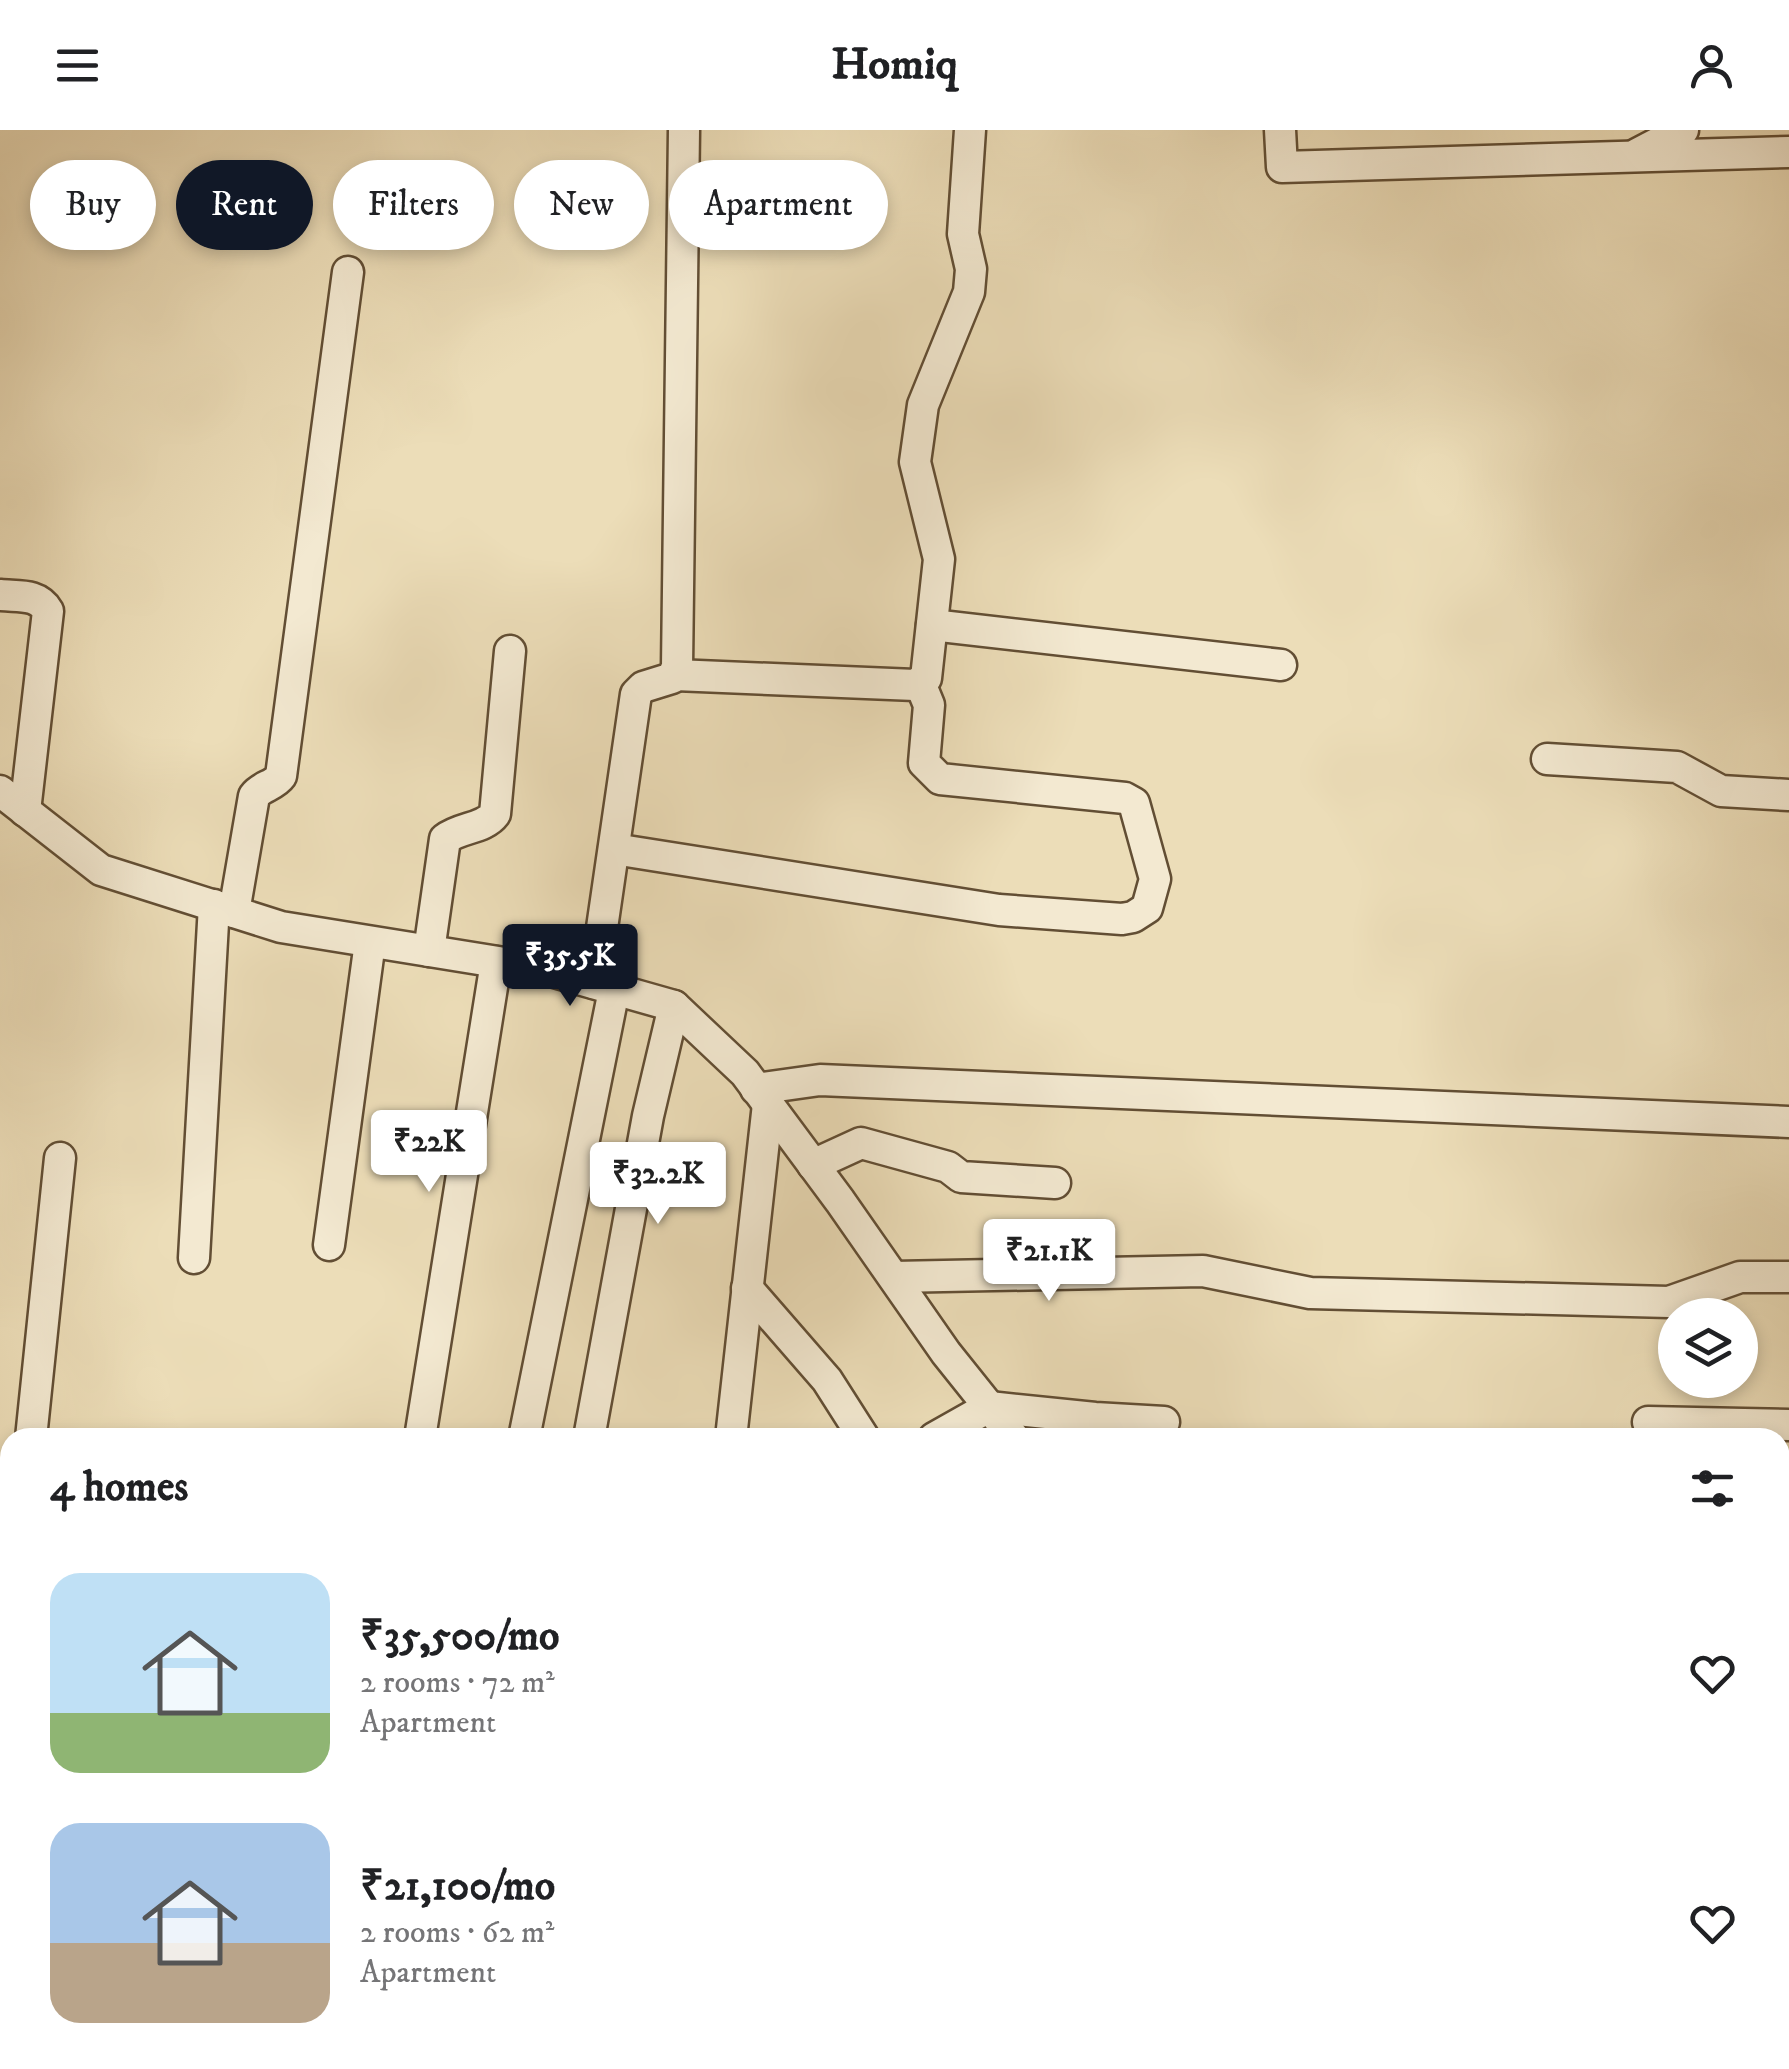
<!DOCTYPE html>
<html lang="en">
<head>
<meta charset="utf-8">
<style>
	body { margin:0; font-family:"IM FELL DW Pica",serif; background:#f2f2f2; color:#202124; height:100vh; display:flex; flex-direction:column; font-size:38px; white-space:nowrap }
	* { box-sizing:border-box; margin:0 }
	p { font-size:32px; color:#757577 }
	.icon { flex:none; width:55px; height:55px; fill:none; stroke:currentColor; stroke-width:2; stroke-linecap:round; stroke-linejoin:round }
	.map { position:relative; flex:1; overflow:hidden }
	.panel { position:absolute; left:0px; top:1298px; width:1790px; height:642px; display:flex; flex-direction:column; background:#fff; border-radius:30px 30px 0 0; box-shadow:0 5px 15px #0003 }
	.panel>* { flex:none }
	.top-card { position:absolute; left:30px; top:30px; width:1000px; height:90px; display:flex; gap:20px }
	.buttons { position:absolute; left:1658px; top:1168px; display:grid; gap:20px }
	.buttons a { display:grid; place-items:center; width:100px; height:100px; border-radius:50%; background:#fff; box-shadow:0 5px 15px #0003; font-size:50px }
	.price { position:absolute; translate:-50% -85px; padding:0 22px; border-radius:10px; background:#fff; color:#222; font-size:32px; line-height:65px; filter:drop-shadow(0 2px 5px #0008) }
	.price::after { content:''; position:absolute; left:50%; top:60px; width:30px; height:22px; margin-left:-15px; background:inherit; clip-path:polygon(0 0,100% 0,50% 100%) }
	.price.current { background:#111827; color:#fff }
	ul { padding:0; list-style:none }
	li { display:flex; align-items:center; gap:30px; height:250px; padding:0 50px }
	li span { display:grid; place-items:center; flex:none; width:280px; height:200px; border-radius:30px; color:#555 }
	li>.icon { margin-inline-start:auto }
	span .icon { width:120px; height:120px; fill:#fffc; stroke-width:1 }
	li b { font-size:42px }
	h2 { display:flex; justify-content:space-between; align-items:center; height:120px; padding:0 50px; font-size:42px }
	.chip { padding:0 35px; border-radius:45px; background:#fff; box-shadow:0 5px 15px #0003; font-size:35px; line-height:90px }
	.chip.current { background:#111827; color:#fff }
	header { display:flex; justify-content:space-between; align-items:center; height:130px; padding:0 50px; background:#fff; font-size:45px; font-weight:700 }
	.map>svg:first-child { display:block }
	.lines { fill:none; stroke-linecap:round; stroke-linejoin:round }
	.minor-casing { stroke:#624e34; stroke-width:35 }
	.minor { stroke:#f3e9d1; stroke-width:30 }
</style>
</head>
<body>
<header><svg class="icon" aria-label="menu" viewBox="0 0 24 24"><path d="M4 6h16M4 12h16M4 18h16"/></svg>Homiq<svg class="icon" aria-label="person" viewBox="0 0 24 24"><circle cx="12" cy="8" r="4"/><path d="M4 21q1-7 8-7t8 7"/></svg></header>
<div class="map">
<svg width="1789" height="1939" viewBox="0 0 1789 1939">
	<rect width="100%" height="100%" fill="#ecddb8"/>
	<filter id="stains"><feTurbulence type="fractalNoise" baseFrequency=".002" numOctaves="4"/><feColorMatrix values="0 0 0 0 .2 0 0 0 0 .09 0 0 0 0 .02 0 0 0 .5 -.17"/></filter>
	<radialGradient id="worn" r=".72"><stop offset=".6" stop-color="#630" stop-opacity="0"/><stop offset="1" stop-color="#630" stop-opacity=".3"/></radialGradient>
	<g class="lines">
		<defs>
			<g id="minor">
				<polyline points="1280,0 1282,37 1789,22"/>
				<polyline points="1637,24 1683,0"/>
				<path d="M0 465C18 467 38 463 48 481L25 681"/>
				<polyline points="932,495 1281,535"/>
				<polyline points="675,545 915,555 926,548 939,429 915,332 923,275 969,162 971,139 963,104 970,0"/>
				<polyline points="1547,629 1677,637 1721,661 1789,665"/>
				<polyline points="0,661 101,740 281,797 547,840 674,876 745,943 840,1071 946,1223 1014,1308"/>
				<polyline points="614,719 999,780 1122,789 1133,787 1147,778 1155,749 1134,673 1125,668 940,649 924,633 929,575 920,553"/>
				<path d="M234 782 254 666C261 656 274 656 281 646L348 142"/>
				<path d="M429 821 445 709C460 697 484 699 495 684L510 521"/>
				<polyline points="594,853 636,564 643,557 672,548 677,537 684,0"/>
				<polyline points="756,959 820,950 1789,992"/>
				<polyline points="813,1035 861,1013 948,1037 961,1047 1055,1053"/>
				<polyline points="329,1115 370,812"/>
				<polyline points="194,1128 214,775"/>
				<polyline points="894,1147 1203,1141 1310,1163 1669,1172 1740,1147 1789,1147"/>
				<polyline points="747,1158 827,1250 864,1308"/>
				<polyline points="1648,1292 1789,1295"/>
				<polyline points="31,1308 60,1028"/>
				<polyline points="420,1308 496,832"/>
				<polyline points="524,1308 614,860"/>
				<polyline points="589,1308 648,986 674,876"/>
				<polyline points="731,1308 768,974"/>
				<polyline points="934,1308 989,1277 1095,1288 1164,1292"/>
				<polyline points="0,1400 10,1401"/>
				<polyline points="1780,1471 1789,1471"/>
				<polyline points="0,1736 10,1737"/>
				<polyline points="1780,1771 1789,1769"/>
				<polyline points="0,1878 10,1877"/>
				<polyline points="365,1930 366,1939"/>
				<polyline points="493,1930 494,1939"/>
				<polyline points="598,1930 598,1939"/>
				<polyline points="715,1930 724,1939"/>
				<polyline points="753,1930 753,1939"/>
				<polyline points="1076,1930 1077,1939"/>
				<polyline points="1193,1930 1193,1939"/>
				<polyline points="1310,1930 1310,1939"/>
				<polyline points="1600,1930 1608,1939"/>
				<polyline points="1734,1930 1735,1939"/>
				<polyline points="209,1939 328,1930"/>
				<polyline points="953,1939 954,1930"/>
				<polyline points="1518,1939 1527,1930"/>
			</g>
		</defs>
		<use href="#minor" class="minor-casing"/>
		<use href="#minor" class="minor"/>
	</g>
	<rect width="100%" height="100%" filter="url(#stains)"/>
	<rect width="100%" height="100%" fill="url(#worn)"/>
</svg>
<div class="buttons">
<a><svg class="icon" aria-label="layers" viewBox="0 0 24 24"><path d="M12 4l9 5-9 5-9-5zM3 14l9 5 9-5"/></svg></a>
</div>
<b class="price current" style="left:570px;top:879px">₹35.5K</b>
<b class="price" style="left:429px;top:1065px">₹22K</b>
<b class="price" style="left:658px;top:1097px">₹32.2K</b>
<b class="price" style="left:1049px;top:1174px">₹21.1K</b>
<div class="top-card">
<a class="chip">Buy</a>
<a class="chip current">Rent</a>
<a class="chip">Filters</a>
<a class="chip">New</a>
<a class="chip">Apartment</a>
</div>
<section class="panel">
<h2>4 homes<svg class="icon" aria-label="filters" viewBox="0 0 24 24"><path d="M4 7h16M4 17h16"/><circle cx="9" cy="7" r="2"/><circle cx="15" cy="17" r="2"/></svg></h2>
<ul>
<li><span style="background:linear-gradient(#bfe0f5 70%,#8fb573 0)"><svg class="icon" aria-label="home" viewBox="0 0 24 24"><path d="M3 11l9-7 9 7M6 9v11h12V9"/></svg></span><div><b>₹35,500/mo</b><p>2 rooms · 72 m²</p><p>Apartment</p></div><svg class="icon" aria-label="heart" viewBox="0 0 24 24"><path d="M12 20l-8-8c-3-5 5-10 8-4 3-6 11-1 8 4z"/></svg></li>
<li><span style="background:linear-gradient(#a9c7e8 60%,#b9a48a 0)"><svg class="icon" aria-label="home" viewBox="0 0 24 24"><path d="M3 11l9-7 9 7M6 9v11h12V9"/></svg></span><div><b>₹21,100/mo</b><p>2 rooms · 62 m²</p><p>Apartment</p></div><svg class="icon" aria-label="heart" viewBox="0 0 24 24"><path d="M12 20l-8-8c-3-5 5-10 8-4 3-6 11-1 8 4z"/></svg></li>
</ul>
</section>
</div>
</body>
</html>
